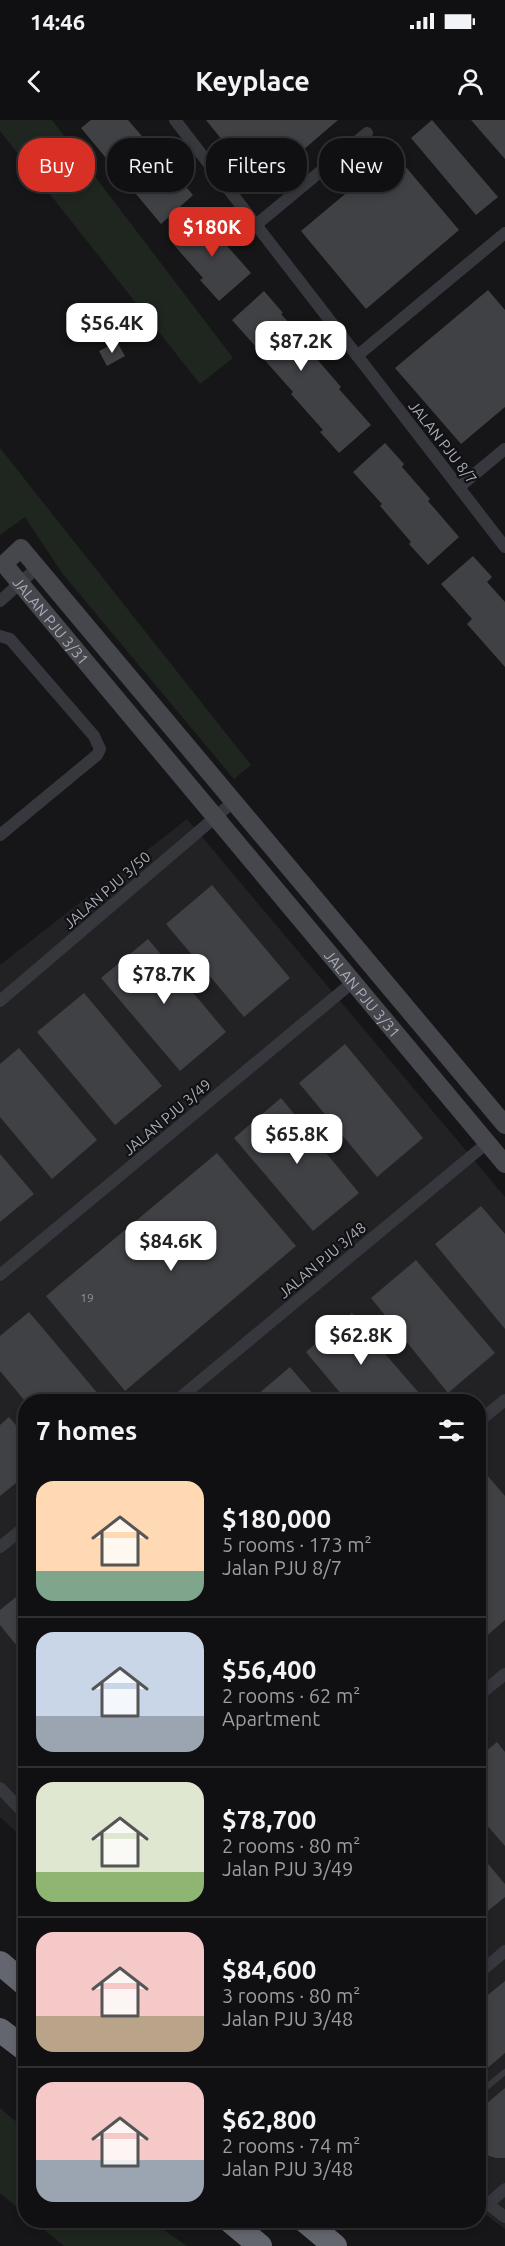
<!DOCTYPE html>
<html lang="en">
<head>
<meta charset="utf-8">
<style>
	body { margin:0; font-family:Ubuntu,sans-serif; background:#1e1e20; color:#f1f3f6; height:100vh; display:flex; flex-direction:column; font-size:22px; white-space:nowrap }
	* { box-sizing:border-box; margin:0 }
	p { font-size:20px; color:#9c9d9f }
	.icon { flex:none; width:33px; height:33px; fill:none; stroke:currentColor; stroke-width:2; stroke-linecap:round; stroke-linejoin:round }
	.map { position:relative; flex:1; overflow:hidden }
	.details { position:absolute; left:18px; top:1274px; width:468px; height:834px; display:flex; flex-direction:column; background:#101012; border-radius:24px; box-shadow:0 3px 9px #0003,0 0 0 2px #303032 }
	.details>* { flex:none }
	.guide { position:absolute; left:18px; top:18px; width:470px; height:54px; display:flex; gap:12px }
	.price { position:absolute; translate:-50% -51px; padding:0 14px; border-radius:12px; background:#fff; color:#222; font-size:20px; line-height:39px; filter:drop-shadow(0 2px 3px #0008) }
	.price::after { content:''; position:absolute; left:50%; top:36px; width:18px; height:14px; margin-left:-9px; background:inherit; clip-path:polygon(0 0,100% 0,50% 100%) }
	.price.active { background:#d93025; color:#fff }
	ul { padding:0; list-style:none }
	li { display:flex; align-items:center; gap:18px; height:150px; padding:0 18px }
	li+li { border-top:2px solid #303032 }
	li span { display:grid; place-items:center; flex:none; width:168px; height:120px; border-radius:18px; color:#555 }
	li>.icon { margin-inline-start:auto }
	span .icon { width:72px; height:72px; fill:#fffc; stroke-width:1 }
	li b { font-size:26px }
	h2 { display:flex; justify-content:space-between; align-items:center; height:72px; padding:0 18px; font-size:26px }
	.tag { padding:0 21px; border-radius:24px; background:#101012; box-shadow:0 3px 9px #0003,0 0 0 2px #303032; font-size:21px; line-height:54px }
	.tag.active { background:#d93025; color:#fff }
	.status { display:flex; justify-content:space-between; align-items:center; height:42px; padding:0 30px; background:#101012; direction:ltr }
	.status svg { height:16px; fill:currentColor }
	header { display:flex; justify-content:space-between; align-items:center; height:78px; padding:0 18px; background:#101012; font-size:27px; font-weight:700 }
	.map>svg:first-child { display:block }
	.built { fill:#222225 }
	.green { fill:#1e261f }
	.building { fill:#404145 }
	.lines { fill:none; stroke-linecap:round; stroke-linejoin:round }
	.lane { stroke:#37383d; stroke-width:6 }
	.street { stroke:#37383d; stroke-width:12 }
	.secondary { stroke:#45474d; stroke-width:18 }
	.highway { stroke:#63666e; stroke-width:24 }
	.labels { text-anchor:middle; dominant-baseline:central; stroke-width:4.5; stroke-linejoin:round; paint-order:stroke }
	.number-label { font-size:12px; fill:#8e929b }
	.street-label { font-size:15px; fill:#a8adb8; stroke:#111113 }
</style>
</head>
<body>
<div class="status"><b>14:46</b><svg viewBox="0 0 49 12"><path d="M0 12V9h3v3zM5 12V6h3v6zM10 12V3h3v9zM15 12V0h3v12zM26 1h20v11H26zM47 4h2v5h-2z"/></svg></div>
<header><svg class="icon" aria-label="back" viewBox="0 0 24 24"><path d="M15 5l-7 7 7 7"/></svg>Keyplace<svg class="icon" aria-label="person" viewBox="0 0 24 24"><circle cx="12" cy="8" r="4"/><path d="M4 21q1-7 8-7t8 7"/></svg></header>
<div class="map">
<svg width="505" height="2126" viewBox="0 0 505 2126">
	<rect width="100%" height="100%" fill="#161618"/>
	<polygon class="built" points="187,699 505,1077 505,2109 478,2089 478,1281 26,1281 25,1720 0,1697 0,845"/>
	<g class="green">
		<polygon points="0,0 52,0 233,238 200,264 0,11"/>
		<polygon points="0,328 251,645 234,659 62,453 25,397 0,415"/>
		<polygon points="0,1988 25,2009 25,2094 0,2073"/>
		<polygon points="32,2100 149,2100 187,2126 64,2126"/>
	</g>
	<g class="building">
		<polygon points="91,0 128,0 193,75 161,104 81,8"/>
		<polygon points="206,0 338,0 260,67"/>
		<polygon points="432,0 498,77 476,95 411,18"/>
		<polygon points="471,0 505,0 505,39"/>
		<polygon points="394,33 459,110 366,189 301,111"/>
		<polygon points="204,95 223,116 221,119 251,153 219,181 200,160 203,158 173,124"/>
		<polygon points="488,170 505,190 505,287 461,324 395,248"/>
		<polygon points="264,171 283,193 281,194 312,229 310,231 341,267 339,269 371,305 339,333 320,312 323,310 291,274 293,272 261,236 263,235 232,200"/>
		<polygon points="117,222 125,236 107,246 99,231"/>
		<polygon points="385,323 404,344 402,347 430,379 428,381 459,417 428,445 409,424 411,422 380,386 382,384 353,352"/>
		<polygon points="473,436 492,457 487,462 505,482 505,547 467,504 472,499 441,464"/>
		<polygon points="212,765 290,858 244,897 166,804"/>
		<polygon points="148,819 226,912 180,951 101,858"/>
		<polygon points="84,873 162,966 115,1005 37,912"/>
		<polygon points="345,924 423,1018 377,1057 299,963"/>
		<polygon points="19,928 97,1020 52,1059 0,997 0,944"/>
		<polygon points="281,978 359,1073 313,1111 234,1018"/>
		<polygon points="217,1033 296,1126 125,1271 46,1176"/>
		<polygon points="0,1034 34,1074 0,1102"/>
		<polygon points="481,1086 505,1114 505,1209 435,1124"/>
		<polygon points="416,1140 495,1233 448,1273 371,1178"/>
		<polygon points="29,1192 73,1244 104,1281 25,1281 0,1251 0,1216"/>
		<polygon points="352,1193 387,1234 386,1235 426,1281 347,1281 306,1232"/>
		<polygon points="290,1247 319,1281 250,1281"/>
		<polygon points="9,1297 26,1317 26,1355 0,1376 0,1305"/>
		<polygon points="487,1355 505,1376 505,1500 478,1523 478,1363"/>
		<polygon points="26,1469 26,1537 0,1505 0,1490"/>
		<polygon points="497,1622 505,1632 505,1726 478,1695 478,1638"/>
		<polygon points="478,1732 505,1764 505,1777 478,1799"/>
		<polygon points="505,1861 505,1933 478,1956 478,1883"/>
		<polygon points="505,1968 505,2038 496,2038 489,2036 478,2028 478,1991"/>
	</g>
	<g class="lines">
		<polyline class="lane" points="478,1974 505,1952"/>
		<g class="street">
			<polyline points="175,0 505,427"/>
			<polyline points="256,105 367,13"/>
			<polyline points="357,236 505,113"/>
			<polyline points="459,367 505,329"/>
			<polyline points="0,481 38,447"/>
			<polyline points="0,516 10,519 94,616 100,629 97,635 0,715"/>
			<polyline points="0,881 233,682"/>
			<polyline points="0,1155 353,862"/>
			<polyline points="176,1281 487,1023"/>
			<polyline points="478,1302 505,1280"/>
			<polyline points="0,1427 26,1406"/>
			<polyline points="478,1576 505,1554"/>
			<polyline points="0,1668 26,1695"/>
			<polyline points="478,1854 505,1831"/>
			<polyline points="478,2077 505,2097"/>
			<polyline points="488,2084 505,2069"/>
		</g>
		<path class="secondary" id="s1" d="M505 1005 21 428 4 444 505 1044"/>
		<g class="highway">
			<polyline points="0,1843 26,1865"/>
			<polyline points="0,1910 26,1930"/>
			<polyline points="229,2100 260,2126"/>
			<polyline points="304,2100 335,2126"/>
		</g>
	</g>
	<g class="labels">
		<g class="number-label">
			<text x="87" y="1177">19</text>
		</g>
		<g class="street-label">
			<text transform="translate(443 322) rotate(52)">JALAN PJU 8/7</text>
			<text stroke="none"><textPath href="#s1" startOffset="850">JALAN PJU 3/31</textPath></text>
			<text transform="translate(107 770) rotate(-41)">JALAN PJU 3/50</text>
			<text stroke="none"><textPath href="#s1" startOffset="1336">JALAN PJU 3/31</textPath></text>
			<text transform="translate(167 997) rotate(-40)">JALAN PJU 3/49</text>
			<text transform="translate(322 1140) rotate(-40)">JALAN PJU 3/48</text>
		</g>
	</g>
</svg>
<b class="price active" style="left:212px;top:138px">$180K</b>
<b class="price" style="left:112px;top:234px">$56.4K</b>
<b class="price" style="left:301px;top:252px">$87.2K</b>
<b class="price" style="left:164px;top:885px">$78.7K</b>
<b class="price" style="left:297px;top:1045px">$65.8K</b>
<b class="price" style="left:171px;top:1152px">$84.6K</b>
<b class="price" style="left:361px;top:1246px">$62.8K</b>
<div class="guide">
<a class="tag active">Buy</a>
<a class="tag">Rent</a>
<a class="tag">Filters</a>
<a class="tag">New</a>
</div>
<section class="details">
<h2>7 homes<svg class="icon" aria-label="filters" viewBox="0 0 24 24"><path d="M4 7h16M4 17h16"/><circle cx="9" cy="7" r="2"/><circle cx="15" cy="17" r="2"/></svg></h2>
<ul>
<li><span style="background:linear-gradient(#ffd9b3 75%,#7fa58c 0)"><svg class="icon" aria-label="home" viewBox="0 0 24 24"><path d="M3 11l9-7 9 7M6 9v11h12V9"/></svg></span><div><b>$180,000</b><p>5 rooms · 173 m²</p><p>Jalan PJU 8/7</p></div></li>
<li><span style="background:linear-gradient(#c9d6e8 70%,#9aa5b1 0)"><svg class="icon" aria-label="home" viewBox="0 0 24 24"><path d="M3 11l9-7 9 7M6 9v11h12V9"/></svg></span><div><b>$56,400</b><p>2 rooms · 62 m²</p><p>Apartment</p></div></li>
<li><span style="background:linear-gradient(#dfe7d0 75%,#8fb573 0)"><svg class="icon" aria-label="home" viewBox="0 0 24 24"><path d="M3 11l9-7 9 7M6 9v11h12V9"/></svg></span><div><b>$78,700</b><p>2 rooms · 80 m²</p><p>Jalan PJU 3/49</p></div></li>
<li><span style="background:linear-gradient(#f6c9c9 70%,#b9a48a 0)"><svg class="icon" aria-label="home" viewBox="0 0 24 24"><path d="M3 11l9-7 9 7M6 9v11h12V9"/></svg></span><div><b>$84,600</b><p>3 rooms · 80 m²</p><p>Jalan PJU 3/48</p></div></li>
<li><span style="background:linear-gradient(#f6c9c9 65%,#9aa5b1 0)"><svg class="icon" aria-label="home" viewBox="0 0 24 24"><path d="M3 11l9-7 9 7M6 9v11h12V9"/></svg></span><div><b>$62,800</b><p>2 rooms · 74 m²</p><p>Jalan PJU 3/48</p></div></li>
</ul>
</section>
</div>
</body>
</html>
